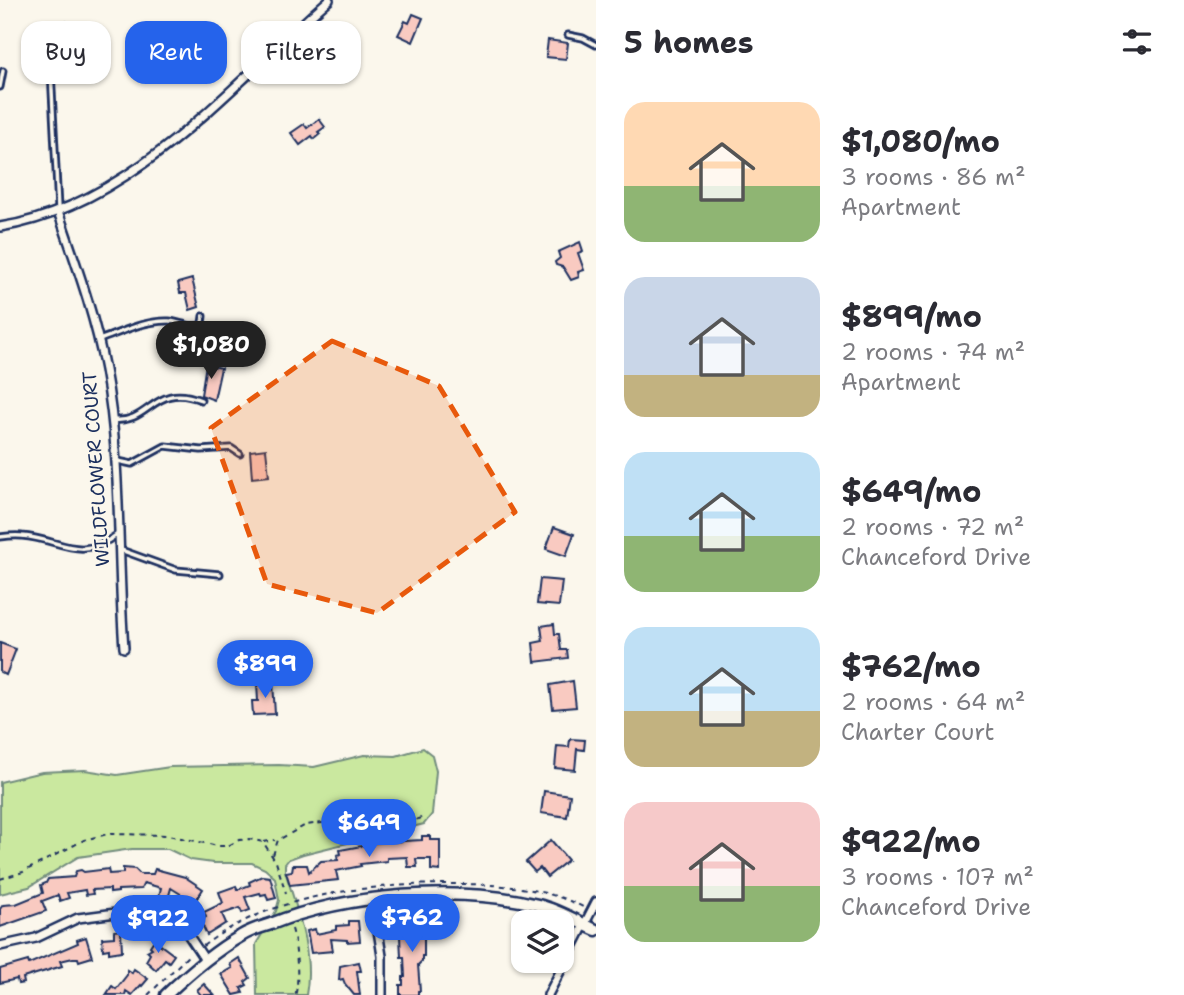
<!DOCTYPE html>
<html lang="en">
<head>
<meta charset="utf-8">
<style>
	body { margin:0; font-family:"Shantell Sans",sans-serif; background:#f7f7f7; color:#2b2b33; height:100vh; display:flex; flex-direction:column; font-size:26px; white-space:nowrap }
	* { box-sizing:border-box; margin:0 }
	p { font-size:23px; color:#7c7c81 }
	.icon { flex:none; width:38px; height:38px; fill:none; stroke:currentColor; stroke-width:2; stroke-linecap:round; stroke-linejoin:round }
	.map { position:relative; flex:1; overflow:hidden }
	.sheet { display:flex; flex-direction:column; background:#fff; width:588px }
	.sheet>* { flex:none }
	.banner { position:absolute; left:21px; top:21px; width:469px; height:63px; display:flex; gap:14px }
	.controls { position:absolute; left:511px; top:910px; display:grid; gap:14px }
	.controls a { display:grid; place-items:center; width:63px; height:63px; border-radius:14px; background:#fff; box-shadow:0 2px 5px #0004; font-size:35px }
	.price { position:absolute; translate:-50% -60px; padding:0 16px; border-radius:24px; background:#2563eb; color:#fff; font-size:23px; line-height:46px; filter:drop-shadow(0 2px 4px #0008) }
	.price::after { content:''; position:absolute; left:50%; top:42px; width:21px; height:16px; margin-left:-10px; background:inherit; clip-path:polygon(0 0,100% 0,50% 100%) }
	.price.on { background:#222; color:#fff }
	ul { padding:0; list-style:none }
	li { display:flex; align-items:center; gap:21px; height:175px; padding:0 28px }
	li span { display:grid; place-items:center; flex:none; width:196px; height:140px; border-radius:21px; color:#555 }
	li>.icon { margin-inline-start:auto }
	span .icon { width:84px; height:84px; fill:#fffc; stroke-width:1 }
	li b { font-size:30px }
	h2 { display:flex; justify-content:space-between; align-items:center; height:84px; padding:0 28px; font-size:30px }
	.pill { padding:0 24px; border-radius:21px; background:#fff; box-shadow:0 2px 5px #0004; font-size:24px; line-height:63px }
	.pill.on { background:#2563eb; color:#fff }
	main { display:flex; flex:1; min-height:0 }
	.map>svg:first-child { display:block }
	.green { fill:#cae89f; stroke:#728c7e; stroke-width:2 }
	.building { fill:#f9cac1; stroke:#1b2f5e; stroke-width:2 }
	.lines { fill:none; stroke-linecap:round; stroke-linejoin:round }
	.lane-casing { stroke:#1b2f5e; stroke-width:9 }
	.street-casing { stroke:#1b2f5e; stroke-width:12 }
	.secondary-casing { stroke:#1b2f5e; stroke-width:15 }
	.path { stroke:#1b2f5e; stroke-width:2; stroke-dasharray:5 5; stroke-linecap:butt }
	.lane { stroke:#fbf7ec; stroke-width:3.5 }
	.street { stroke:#fbf7ec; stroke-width:7 }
	.secondary { stroke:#fbf7ec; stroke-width:10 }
	.marked { fill:#e8590c; fill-opacity:0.2; stroke:#e8590c; stroke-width:5; stroke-dasharray:14 9; stroke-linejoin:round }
	.labels { text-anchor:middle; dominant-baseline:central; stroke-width:5; stroke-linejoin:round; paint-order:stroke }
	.street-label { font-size:19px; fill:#1b2f5e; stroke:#fbf7ec }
</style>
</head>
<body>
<main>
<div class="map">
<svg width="596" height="995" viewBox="0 0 596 995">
	<rect width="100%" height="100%" fill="#fbf7ec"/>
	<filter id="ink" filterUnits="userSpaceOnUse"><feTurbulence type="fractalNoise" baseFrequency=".0143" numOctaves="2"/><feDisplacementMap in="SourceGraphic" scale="14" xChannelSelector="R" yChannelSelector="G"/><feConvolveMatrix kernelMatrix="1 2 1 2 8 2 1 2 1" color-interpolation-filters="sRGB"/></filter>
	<g filter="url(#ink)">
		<path class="green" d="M423 748 432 755 436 771 432 814 424 824 303 854 289 859 285 864V871C297 909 314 954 306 995H257L256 944 276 911 279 900 275 878 265 869 252 863H213L191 860 168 849H132L78 857 29 887 0 894V782L42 772 85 770 117 775 170 767 279 765 314 767 364 755 396 756Z"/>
		<g class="building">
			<polygon points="413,14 423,18 413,42 398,35 405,21 409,23"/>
			<polygon points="548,40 568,43 566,59 546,57"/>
			<polygon points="319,119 325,127 318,132 320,134 314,139 312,136 300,145 291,133 304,124 307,128"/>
			<polygon points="580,242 583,251 578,253 584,270 578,272 579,277 571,280 563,267 556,265 555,262 560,258 558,252"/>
			<polygon points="192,279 199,307 190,310 186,293 180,293 178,283"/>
			<polygon points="206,364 221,368 214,400 201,395"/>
			<polygon points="266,449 269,476 252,478 250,451"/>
			<polygon points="554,527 574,534 566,556 546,549"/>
			<polygon points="540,579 562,581 559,606 537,604"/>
			<polygon points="554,624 555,634 559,634 561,650 567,650 568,658 535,662 533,643 543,641 541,626"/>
			<polygon points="0,643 16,649 6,675 0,672"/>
			<polygon points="573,681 576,707 553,709 550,685"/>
			<polygon points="273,682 275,714 253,715 252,701 258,701 257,683"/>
			<polygon points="570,739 585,740 584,750 577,749 575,770 555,768 557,746 569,747"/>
			<polygon points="544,791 570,795 567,817 541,813"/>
			<polygon points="422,836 430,836 430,840 440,840 440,871 431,870 431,859 416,859 417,867 408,867 407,857 387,858 387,861 360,864 361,866 336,871 338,880 290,885 286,872 292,871 293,865 307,865 309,872 321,861 338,860 337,855 341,854 340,850 367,845 367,843 422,840"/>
			<polygon points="551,840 568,860 547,877 540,868 535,872 526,862"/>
			<polygon points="123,868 135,869 140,874 153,874 155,869 185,877 203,889 190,909 182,905 187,898 171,888 168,899 159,896 161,888 144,883 141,889 118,890 118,892 110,893 110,889 92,890 93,894 86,895 85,890 67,893 69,898 60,901 58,895 42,901 46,911 0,927 0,909 3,905 16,904 43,893 41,885 46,883 48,879 74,877 76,871 81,870 84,872 108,869 109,874 123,873"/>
			<polygon points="262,876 270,877 276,898 268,900 266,894 261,895 260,893 245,897 250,910 242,913 240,908 222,914 226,923 207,935 200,920 206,917 204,912 223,903 219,892 236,886 237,890 250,885 249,882"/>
			<polygon points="421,916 423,930 426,930 427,938 424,938 424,956 422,956 422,961 418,965 420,991 418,991 418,995 400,995 400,985 403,985 403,977 405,977 404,957 401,957 400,936 405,936 403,917"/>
			<polygon points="349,921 358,921 360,941 347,942 347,940 331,939 333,951 311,953 307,931 315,929 316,934 336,930 336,926 349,925"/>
			<polygon points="121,930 122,951 109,953 109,949 103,950 102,938 114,937 114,931"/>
			<polygon points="86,937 92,957 79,961 78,958 73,958 60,961 62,966 23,978 24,983 18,984 17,979 0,983 0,969 28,961 29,964 78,943 77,940"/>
			<polygon points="154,940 174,955 169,962 165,959 156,970 146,961 150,954 147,951 152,948 150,946"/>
			<polygon points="239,958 250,978 245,982 247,985 241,988 243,993 234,995 221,974 232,968 230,964"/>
			<polygon points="359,962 361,971 357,971 360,995 354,995 345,984 343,979 339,980 340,966"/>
			<polygon points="134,969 148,979 142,986 141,985 132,995 126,991 125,995 106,995 112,986 116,989 127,975 127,970 132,973"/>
			<polygon points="204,984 214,995 201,995 197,990"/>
		</g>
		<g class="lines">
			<defs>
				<g id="lane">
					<polyline points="568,35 583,38 596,45"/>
					<polyline points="0,87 3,71"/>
					<polyline points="58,209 50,51 55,35 65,25"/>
					<path d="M99 340C122 332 145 320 169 321 180 322 192 329 202 324L203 316"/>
					<path d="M114 420C150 424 154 381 201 400"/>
					<polyline points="118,461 132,464 165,446 201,450 231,448 240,454"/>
					<path d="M0 537C7 536 15 535 22 536 61 539 79 563 118 534"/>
					<polyline points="121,550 176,570 220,574"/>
				</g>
				<g id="street">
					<path d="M58 211C76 264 95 316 105 370 122 459 117 557 124 648"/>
					<path d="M0 227C133 206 232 84 329 0"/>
					<polyline points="373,899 382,956 382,995"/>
					<polyline points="0,946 36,938 78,918 131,911 156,914 185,930 205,960"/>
					<polyline points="548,995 596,902"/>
				</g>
				<path id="secondary" d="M166 995C189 973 213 952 241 936 250 930 261 927 271 924 346 894 459 885 538 905 559 910 576 921 596 930"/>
			</defs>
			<use href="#lane" class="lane-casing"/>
			<use href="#street" class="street-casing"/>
			<use href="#secondary" class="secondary-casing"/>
			<g class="path">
				<polyline points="264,842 275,840"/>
				<polyline points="273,855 278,840 306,825 322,823 351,818 389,825 399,825 424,817"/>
				<polyline points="0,879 23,872 84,840 108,834 168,835 218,846 228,846 239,840 249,839 263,842 276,862 286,893"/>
				<path d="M292 929C296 941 300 985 295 995"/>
				<path d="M203 946C272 893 371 884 454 884 499 884 544 887 585 908"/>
				<polyline points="148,995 190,954"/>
			</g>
			<use href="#lane" class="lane"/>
			<use href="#street" class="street"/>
			<use href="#secondary" class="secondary"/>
		</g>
	</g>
	<path class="marked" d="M332 341 439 386 515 512 377 613 267 584 211 428Z"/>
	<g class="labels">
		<g class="street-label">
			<text transform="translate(96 469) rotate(-94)">WILDFLOWER COURT</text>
		</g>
	</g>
</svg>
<div class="controls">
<a><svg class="icon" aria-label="layers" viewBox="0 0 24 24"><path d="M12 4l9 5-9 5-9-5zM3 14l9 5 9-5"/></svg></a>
</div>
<b class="price on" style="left:211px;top:381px">$1,080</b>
<b class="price" style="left:265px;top:700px">$899</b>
<b class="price" style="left:369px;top:859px">$649</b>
<b class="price" style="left:412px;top:954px">$762</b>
<b class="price" style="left:158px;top:955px">$922</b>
<div class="banner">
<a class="pill">Buy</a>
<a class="pill on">Rent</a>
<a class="pill">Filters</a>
</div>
</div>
<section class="sheet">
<h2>5 homes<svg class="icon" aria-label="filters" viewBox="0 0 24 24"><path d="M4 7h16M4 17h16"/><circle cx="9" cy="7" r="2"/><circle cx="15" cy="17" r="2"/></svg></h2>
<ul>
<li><span style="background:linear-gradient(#ffd9b3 60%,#8fb573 0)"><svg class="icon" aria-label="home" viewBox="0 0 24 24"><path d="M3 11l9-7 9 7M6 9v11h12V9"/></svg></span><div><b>$1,080/mo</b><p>3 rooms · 86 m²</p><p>Apartment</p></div></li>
<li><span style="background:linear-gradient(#c9d6e8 70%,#c2b280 0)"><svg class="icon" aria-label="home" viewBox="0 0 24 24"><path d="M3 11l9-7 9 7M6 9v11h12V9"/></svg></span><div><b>$899/mo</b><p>2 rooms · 74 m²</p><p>Apartment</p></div></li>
<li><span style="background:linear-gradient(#bfe0f5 60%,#8fb573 0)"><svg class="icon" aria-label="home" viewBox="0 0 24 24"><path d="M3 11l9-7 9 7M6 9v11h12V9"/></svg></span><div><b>$649/mo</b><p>2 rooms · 72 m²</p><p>Chanceford Drive</p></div></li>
<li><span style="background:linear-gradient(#bfe0f5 60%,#c2b280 0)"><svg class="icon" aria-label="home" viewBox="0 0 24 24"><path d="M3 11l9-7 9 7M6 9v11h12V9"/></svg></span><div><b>$762/mo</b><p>2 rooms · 64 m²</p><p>Charter Court</p></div></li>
<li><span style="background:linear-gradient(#f6c9c9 60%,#8fb573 0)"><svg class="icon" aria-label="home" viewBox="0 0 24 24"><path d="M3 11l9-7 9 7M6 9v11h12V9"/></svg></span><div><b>$922/mo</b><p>3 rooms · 107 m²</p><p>Chanceford Drive</p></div></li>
</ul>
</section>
</main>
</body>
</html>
